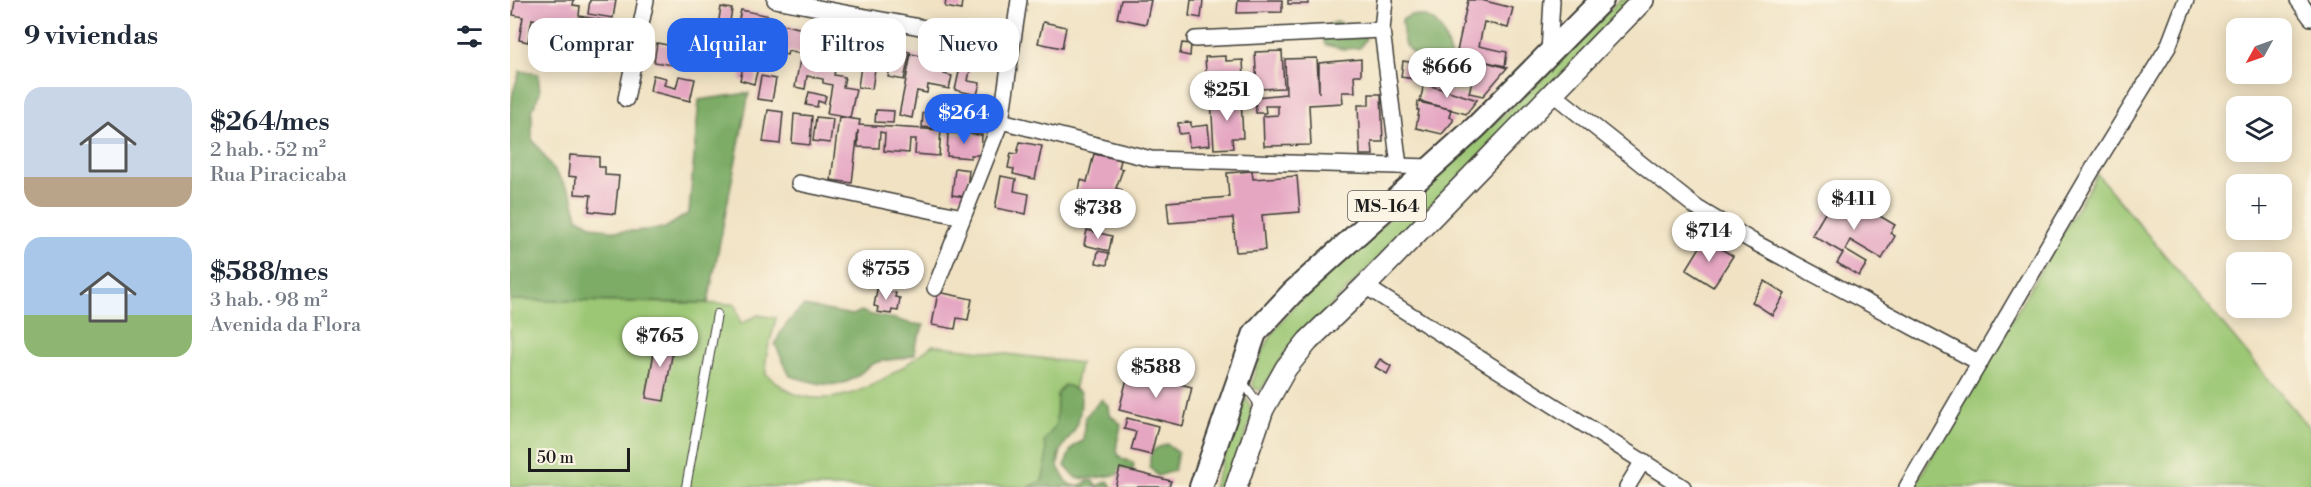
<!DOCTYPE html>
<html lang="es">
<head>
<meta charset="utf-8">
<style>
	body { margin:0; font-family:"Libre Bodoni",serif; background:#f6f6f7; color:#1f2937; height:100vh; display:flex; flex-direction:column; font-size:22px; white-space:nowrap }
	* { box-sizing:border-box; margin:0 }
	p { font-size:20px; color:#747a83 }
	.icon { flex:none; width:33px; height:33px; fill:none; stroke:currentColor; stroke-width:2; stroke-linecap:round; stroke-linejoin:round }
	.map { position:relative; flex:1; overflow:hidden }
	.details { display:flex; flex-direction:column; background:#fff; width:510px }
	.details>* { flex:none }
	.top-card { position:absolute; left:18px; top:18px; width:570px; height:54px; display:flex; gap:12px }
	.needle { width:39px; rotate:230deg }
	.buttons { position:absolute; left:1716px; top:18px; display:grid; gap:12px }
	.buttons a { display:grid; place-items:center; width:66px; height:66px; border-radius:12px; background:#fff; box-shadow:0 3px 15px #0003; font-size:30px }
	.scale { position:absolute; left:18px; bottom:15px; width:102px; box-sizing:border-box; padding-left:6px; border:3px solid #1c1c1c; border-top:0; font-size:16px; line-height:21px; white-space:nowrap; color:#1c1c1c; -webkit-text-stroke:4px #fcf5e5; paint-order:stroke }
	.price { position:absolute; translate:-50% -51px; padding:0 14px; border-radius:21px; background:#fff; color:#222; font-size:20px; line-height:39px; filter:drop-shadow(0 2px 3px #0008) }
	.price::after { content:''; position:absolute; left:50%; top:36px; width:18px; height:14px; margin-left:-9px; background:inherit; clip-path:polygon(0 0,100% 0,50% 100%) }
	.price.on { background:#2563eb; color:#fff }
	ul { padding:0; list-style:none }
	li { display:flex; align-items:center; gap:18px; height:150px; padding:0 24px }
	li span { display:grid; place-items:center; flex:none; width:168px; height:120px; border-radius:18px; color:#555 }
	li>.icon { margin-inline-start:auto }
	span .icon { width:72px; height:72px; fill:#fffc; stroke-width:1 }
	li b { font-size:26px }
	h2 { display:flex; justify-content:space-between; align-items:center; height:72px; padding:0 24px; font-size:26px }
	.chip { padding:0 21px; border-radius:18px; background:#fff; box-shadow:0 3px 15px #0003; font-size:21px; line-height:54px }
	.chip.on { background:#2563eb; color:#fff }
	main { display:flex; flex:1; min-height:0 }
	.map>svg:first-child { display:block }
	.green { fill:#9cc774; stroke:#5c7248; stroke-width:1.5 }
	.forest { fill:#7dac66; stroke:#4c6441; stroke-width:1.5 }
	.building { fill:#e5a6c2 }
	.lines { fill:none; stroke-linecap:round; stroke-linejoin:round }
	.lane-casing { stroke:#3c3a35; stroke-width:10 }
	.street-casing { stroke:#3c3a35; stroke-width:18 }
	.secondary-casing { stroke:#3c3a35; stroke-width:24 }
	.primary-casing { stroke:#3c3a35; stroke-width:26 }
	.lane { stroke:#fff; stroke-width:8 }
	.street { stroke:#fff; stroke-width:15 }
	.secondary { stroke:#fff; stroke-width:21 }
	.primary { stroke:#fff; stroke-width:22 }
	.labels { text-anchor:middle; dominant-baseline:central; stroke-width:5; stroke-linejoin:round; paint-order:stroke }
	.shield { fill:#fcf5e5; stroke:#5f5d58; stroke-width:1.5 }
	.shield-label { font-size:18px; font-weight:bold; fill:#1c1c1c }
</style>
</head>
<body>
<main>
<section class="details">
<h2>9 viviendas<svg class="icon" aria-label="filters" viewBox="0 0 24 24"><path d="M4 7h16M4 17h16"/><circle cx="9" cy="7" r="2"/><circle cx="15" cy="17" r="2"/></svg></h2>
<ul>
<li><span style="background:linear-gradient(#c9d6e8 75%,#b9a48a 0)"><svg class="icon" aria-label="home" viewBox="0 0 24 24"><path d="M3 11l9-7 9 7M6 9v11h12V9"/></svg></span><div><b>$264/mes</b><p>2 hab. · 52 m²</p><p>Rua Piracicaba</p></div></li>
<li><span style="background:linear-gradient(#a9c7e8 65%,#8fb573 0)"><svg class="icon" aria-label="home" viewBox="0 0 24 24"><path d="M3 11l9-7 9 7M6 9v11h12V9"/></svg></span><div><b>$588/mes</b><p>3 hab. · 98 m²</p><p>Avenida da Flora</p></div></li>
</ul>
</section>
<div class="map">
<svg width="1801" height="487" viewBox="0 0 1801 487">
	<rect width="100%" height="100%" fill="#fcf5e5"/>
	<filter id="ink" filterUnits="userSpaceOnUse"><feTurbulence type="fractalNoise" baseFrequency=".0167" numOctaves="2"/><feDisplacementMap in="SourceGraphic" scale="12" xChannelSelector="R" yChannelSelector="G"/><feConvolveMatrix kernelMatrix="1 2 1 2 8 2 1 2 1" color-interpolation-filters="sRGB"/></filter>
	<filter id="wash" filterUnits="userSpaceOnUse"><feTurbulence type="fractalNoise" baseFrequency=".008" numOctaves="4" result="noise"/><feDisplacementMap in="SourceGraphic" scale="24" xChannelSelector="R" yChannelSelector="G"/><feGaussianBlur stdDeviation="1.35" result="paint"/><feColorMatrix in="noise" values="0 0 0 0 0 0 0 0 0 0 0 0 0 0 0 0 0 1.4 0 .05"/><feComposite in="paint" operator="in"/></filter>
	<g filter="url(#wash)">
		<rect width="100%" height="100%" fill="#f0e2c3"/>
		<g class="green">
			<path d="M1109 0H1125L777 350 751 390 745 389 742 384C748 352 765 328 786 304L1031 80Z"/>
			<polygon points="1587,174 1801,430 1801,487 1404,487"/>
			<path d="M0 300 225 304 231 324 248 315 266 318C262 340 254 351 256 374 267 383 278 393 292 396 340 408 387 372 423 345L570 363 543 487H0Z"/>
			<polygon points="736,397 743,413 718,487 703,487"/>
		</g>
		<g class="forest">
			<path d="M900 15C930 14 934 33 941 58L927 71H916L894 43 892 20Z"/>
			<polygon points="825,22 831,23 856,38 850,48 833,49 816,45 813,39 815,27"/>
			<path d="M957 57 964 60 968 65 958 86C948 89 927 84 920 77L948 69Z"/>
			<polygon points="10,71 28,74 30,92 22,111 22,139 62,195 68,218 85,227 106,231 124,231 155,228 179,213 189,100 239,93 198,303 0,300 0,114 3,92"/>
			<path d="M294 306 343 315 351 311C363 317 372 316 385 319 397 322 399 325 414 325L405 346V354C392 361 381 358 368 362 356 365 351 375 341 380 321 390 300 381 280 376L265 344C271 329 281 317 294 306Z"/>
			<path d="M554 385 559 386 570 393C572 402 570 416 567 425 560 442 538 454 552 474 554 478 557 483 561 485 566 487 573 485 577 481H583L587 486 598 481 602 487H518L532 481C535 468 539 456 534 442L546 424 547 394Z"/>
			<path d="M592 399 598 406 599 414 611 424C611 434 600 452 613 459 616 460 620 461 623 462L624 468 617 474C598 474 584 481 566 478L555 466C559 453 560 446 573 441L575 417Z"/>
			<path d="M657 444 668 453 664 471 648 476 640 468C639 449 641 450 657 444Z"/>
		</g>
		<g id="blocks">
			<g class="building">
				<polygon points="5,0 64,0 63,5 70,6 69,16 99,21 95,42 91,41 90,47 64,43 67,29 22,19 18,42 9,40 13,17 3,15"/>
				<polygon points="80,0 106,0 103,18 78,14"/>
				<polygon points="436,0 452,0 451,10 435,7"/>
				<polygon points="611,0 641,0 636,24 607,18"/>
				<polygon points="681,0 693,0 691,18 679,16"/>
				<polygon points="728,0 772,0 772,12 727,13"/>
				<rect x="778" y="0" width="20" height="4"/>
				<polygon points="958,0 971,0 1003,8 998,28 974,22 969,46 997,52 995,66 973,61 997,68 973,96 959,93 967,60 946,56"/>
				<polygon points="211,7 222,9 219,27 208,25"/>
				<polygon points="231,10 260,16 257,26 266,28 267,23 306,32 303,48 295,47 294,54 302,55 303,47 328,52 324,75 335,77 333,87 346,89 340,118 317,114 322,85 313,83 313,79 297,76 295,89 285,87 291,54 278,51 277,55 261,52 262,46 254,44 256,35 244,84 230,80 236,53 222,50"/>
				<polygon points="533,22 556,27 552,48 528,43"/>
				<polygon points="195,36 206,38 202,56 191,54"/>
				<polygon points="147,43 168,47 167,54 183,57 181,68 144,62"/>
				<polygon points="672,43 681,44 680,56 670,54"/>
				<polygon points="357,44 374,46 371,70 365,69 362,89 348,87 352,59 361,60 362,56 355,55"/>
				<polygon points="426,48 439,50 434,74 442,76 439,89 418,85 417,93 407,91 402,118 389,115 401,54 411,56 412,51 425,54"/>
				<polygon points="384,49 400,52 394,80 378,77"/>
				<polygon points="772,51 774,88 747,89 745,52"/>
				<polygon points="716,56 716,61 733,60 734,79 717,80 718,96 686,98 686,86 697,86 695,57"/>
				<polygon points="807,58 809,93 809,63 851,59 851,75 844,75 845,92 832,92 833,103 799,105 801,145 754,146 753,116 768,115 768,106 755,106 756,113 746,113 745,97 776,94 775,59"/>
				<polygon points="893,61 914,64 946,61 948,76 912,80 891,77"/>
				<polygon points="451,63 461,65 458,81 470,83 467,95 445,90"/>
				<polygon points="143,75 156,78 154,85 166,88 169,76 185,79 180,101 140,91"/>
				<polygon points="251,76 266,79 262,101 247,99"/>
				<polygon points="914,84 942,92 967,100 956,114 910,101"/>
				<polygon points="299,92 316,96 314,103 308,101 307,107 296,105"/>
				<polygon points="859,94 871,94 873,142 862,142 863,155 850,155 848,105 859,105"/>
				<polygon points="731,97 733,138 722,138 723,148 704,149 701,99"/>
				<polygon points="908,102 941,109 939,117 943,118 943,121 932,134 906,128 909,110 907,110"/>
				<polygon points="450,106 463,108 461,121 448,119"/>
				<polygon points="258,110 273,112 270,144 253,142"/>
				<polygon points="366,110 384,111 383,123 365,122"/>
				<polygon points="413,113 433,115 432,129 412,127"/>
				<polygon points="284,114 302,116 300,145 282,143"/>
				<polygon points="306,117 323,119 320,143 303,141"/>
				<polygon points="329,117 350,120 349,125 431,130 429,156 405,154 406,139 400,139 399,153 374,151 375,133 370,132 369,148 348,147 348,130 342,183 321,180"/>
				<polygon points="681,122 681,127 698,125 700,145 679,147 678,133 669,134 668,123"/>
				<polygon points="438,133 472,135 471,155 461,155 461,158 437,156"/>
				<polygon points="510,142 532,146 525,179 503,174 504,169 498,168 501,153 507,154"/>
				<polygon points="584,154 611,160 609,168 613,169 606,188 612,190 609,207 585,202 580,221 564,217 571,180 577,182"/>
				<polygon points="60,155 89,157 89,167 95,167 95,175 109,176 105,214 79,211 81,195 65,194 66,177 58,176"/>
				<polygon points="445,168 459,170 456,197 442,195"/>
				<polygon points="742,171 743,179 787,176 790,212 752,215 755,250 726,252 723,218 659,223 657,202 719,197 717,173"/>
				<polygon points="491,176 506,179 504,191 519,194 516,214 485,208"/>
				<polygon points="1328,191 1385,225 1380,233 1385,236 1372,259 1340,240 1335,250 1357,263 1349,276 1327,263 1333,253 1302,235"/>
				<polygon points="577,230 602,236 599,251 574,245"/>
				<polygon points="1195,239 1223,256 1203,287 1176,270"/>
				<polygon points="588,251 599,253 597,265 586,263"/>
				<polygon points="1255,281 1275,294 1262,315 1242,302"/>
				<polygon points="368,284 376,285 375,291 386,293 385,297 390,298 388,311 382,310 381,314 367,312 368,307 364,306"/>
				<polygon points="428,292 462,299 458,320 447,318 445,329 422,325"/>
				<polygon points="147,335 165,339 154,401 136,398"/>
				<polygon points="870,359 881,366 877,374 865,367"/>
				<polygon points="619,371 682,387 673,426 609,410"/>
				<polygon points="617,418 648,426 641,455 621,450 626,432 614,429"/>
				<polygon points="610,468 661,481 659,487 605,487"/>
			</g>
		</g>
	</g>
	<g filter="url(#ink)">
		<use href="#blocks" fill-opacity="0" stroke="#3c3a35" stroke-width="1.5"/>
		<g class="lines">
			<defs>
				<g id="lane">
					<polyline points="732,381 751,407"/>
					<polyline points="176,487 207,314"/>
				</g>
				<g id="street">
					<polyline points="265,0 501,44"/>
					<polyline points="875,0 872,30 889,166"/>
					<polyline points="1788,0 1801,18"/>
					<polyline points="685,39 872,30"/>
					<polyline points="1039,53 1042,0"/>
					<polyline points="1042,93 1187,208 1242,241 1470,363"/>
					<polyline points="116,99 136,0"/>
					<polyline points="491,121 641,159 922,167"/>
					<polyline points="289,183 453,217"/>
					<polyline points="855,286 1173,487"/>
					<polyline points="425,288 491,121 509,0"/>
					<polyline points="1117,487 1133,461"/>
					<polyline points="1397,487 1584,167 1658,47 1676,0"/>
				</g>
				<polyline id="secondary" points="726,487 753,409 776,368 798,341 855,286 1133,0"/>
				<polyline id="primary" points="691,487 745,333 782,293 966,127 1092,0"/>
			</defs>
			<use href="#lane" class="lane-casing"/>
			<use href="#street" class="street-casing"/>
			<use href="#secondary" class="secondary-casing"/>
			<use href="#primary" class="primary-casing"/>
			<use href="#lane" class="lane"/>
			<use href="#street" class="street"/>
			<use href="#secondary" class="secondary"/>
			<use href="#primary" class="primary"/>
		</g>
	</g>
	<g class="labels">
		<rect class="shield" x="838" y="191" width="78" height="30" rx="4.5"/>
		<g class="shield-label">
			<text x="877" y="206">MS-164</text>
		</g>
	</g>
</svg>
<div class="buttons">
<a><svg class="needle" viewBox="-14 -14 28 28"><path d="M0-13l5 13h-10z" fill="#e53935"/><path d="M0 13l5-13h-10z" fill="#747a83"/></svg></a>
<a><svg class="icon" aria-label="layers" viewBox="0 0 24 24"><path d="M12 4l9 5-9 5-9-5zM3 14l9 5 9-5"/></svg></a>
<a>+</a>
<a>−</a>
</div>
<div class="scale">50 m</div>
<b class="price" style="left:937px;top:99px">$666</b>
<b class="price" style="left:717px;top:122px">$251</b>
<b class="price on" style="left:454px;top:145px">$264</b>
<b class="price" style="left:1344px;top:231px">$411</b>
<b class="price" style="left:588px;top:240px">$738</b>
<b class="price" style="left:1199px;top:263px">$714</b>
<b class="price" style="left:376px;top:301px">$755</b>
<b class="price" style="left:150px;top:368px">$765</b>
<b class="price" style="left:646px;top:399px">$588</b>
<div class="top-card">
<a class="chip">Comprar</a>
<a class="chip on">Alquilar</a>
<a class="chip">Filtros</a>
<a class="chip">Nuevo</a>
</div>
</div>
</main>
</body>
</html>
